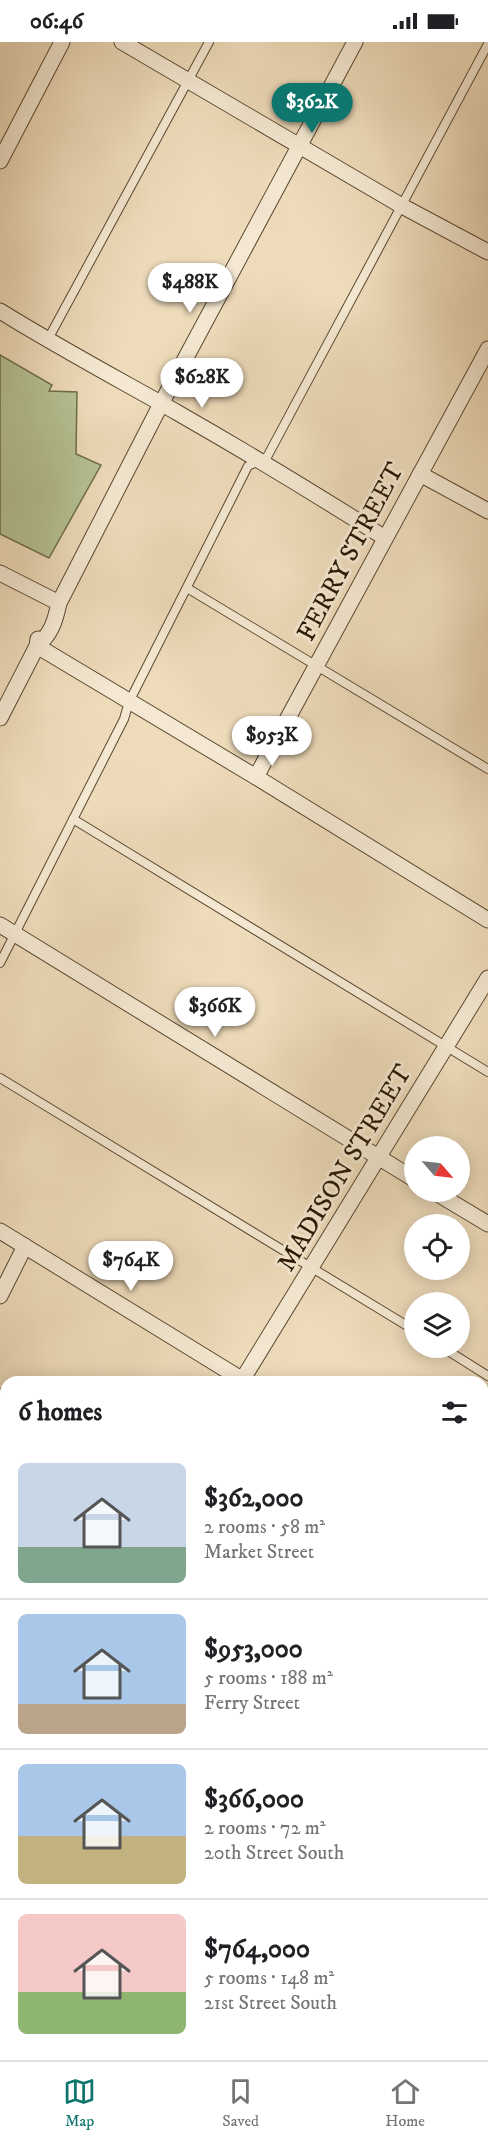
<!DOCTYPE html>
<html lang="en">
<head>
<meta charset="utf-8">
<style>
	body { margin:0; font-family:"IM FELL DW Pica",serif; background:#f2f2f2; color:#202124; height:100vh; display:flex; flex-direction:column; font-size:22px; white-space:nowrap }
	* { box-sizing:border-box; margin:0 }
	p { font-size:20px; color:#757577 }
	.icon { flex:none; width:33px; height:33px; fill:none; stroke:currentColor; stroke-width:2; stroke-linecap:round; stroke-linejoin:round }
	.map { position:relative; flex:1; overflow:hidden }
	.panel { position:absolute; left:0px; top:1334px; width:489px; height:686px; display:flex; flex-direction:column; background:#fff; border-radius:18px 18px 0 0; box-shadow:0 3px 15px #0003 }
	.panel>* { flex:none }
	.needle { width:39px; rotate:118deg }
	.controls { position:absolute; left:404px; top:1094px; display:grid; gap:12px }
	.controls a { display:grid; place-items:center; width:66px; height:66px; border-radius:50%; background:#fff; box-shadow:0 3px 15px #0003; font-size:30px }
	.price { position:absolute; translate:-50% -51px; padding:0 14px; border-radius:21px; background:#fff; color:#222; font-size:20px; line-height:39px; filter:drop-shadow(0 2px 3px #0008) }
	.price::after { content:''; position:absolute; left:50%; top:36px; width:18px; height:14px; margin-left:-9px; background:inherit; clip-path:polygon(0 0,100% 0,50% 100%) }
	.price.current { background:#0f766e; color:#fff }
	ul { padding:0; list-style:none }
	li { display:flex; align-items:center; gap:18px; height:150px; padding:0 18px }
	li+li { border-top:2px solid #e0e0e0 }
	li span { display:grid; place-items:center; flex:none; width:168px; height:120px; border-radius:9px; color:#555 }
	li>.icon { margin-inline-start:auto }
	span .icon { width:72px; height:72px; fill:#fffc; stroke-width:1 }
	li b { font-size:26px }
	h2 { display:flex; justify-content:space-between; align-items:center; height:72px; padding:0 18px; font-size:26px }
	.status { display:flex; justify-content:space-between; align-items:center; height:42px; padding:0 30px; background:#fff; direction:ltr }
	.status svg { height:16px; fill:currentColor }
	.menu { display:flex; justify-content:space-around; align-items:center; height:84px; border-top:2px solid #e0e0e0; background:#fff; font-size:16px; color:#757577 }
	.menu a { display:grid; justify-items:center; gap:3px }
	.menu .current { color:#0f766e }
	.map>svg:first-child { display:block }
	.green { fill:#b5c192; stroke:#6e6c4a; stroke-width:1.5 }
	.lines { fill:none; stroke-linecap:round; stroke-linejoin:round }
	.lane-casing { stroke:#5a4830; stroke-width:10 }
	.street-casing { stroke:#5a4830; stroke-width:17 }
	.secondary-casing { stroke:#281702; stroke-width:23 }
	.lane { stroke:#f4e8d2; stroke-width:8 }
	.street { stroke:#f4e8d2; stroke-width:15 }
	.secondary { stroke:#f4e8d2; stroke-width:21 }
	.labels { text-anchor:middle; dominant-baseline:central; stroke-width:6; stroke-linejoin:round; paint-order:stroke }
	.street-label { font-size:26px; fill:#281702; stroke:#f4e8d2 }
</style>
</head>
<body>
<div class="status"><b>06:46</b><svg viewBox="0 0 49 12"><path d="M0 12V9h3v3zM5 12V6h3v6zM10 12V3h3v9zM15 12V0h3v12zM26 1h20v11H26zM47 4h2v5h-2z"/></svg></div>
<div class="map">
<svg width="488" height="2018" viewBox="0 0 488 2018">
	<rect width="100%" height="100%" fill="#eedbba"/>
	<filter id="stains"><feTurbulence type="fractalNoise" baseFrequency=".00333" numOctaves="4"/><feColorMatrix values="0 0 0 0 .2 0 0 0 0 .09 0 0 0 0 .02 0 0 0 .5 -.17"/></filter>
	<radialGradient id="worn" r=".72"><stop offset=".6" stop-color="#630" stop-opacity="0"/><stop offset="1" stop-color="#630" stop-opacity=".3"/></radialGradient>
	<polygon class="green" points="0,313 52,343 49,349 77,350 76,412 101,423 49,516 0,492"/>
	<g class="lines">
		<defs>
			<g id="lane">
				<polyline points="47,299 209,0"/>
				<polyline points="187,546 488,727"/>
				<polyline points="73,777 488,1030"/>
				<polyline points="0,921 124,677 129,660 248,424 267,415 488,2"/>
				<polyline points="0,1036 414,1288"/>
				<polyline points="442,1305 488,1334"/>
				<polyline points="0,1351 6,1355"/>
				<polyline points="0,1501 6,1504"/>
				<polyline points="0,1781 6,1784"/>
				<polyline points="320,2018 322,2013"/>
			</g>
			<g id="street">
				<polyline points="122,0 402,164 488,210"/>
				<polyline points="0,119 62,0"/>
				<path d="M0 269C58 305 118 337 178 371 248 411 317 453 385 496"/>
				<polyline points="420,432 488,469"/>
				<polyline points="0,531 59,561"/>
				<path d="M37 604C51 592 55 580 59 561L161 362 355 0"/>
				<polyline points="37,604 256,735 488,878"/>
				<polyline points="0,676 37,604 38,597"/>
				<polyline points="256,735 488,307"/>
				<polyline points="0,883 414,1137"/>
				<polyline points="433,1149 488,1182"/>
				<polyline points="0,1189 246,1340"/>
				<polyline points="0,1254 25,1204"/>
				<polyline points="241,1340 488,936"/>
				<polyline points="483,1499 488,1489"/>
				<polyline points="0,1641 6,1643"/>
				<polyline points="483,1878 488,1880"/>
				<polyline points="0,1935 6,1923"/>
				<polyline points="188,2013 198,2018"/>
			</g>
			<g id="secondary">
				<polyline points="483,1996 488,1986"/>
				<polyline points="471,2018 474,2013"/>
			</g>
		</defs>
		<use href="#lane" class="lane-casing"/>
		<use href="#street" class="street-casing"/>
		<use href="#secondary" class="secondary-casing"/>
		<use href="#lane" class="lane"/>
		<use href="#street" class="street"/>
		<use href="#secondary" class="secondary"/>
	</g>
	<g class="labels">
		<g class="street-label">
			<text transform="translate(351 510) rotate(-62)">FERRY STREET</text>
			<text transform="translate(345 1126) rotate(-59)">MADISON STREET</text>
		</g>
	</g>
	<rect width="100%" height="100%" filter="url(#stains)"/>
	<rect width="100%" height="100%" fill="url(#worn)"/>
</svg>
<div class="controls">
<a><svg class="needle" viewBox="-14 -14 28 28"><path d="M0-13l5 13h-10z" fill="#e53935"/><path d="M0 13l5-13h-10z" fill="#757577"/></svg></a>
<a><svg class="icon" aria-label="locate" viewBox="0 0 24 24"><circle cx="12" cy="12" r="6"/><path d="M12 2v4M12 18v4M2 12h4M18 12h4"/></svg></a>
<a><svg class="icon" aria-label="layers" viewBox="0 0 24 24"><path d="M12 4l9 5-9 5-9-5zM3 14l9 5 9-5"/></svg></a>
</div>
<b class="price current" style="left:312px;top:92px">$362K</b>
<b class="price" style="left:190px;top:272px">$488K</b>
<b class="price" style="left:202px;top:367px">$628K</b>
<b class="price" style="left:272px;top:725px">$953K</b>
<b class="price" style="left:215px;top:996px">$366K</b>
<b class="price" style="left:131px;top:1250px">$764K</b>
<section class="panel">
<h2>6 homes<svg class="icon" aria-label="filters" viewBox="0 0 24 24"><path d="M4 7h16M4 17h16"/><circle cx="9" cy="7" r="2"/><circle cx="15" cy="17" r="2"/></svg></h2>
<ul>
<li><span style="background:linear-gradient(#c9d6e8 70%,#7fa58c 0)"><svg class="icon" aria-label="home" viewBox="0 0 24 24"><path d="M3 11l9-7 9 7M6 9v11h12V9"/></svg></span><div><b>$362,000</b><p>2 rooms · 58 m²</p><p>Market Street</p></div></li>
<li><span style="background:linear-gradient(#a9c7e8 75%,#b9a48a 0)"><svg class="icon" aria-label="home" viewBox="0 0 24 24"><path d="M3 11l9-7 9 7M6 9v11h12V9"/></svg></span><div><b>$953,000</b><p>5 rooms · 188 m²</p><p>Ferry Street</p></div></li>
<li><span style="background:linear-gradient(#a9c7e8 60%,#c2b280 0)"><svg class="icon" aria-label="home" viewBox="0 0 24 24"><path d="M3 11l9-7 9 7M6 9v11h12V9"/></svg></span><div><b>$366,000</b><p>2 rooms · 72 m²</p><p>20th Street South</p></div></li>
<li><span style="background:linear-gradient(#f6c9c9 65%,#8fb573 0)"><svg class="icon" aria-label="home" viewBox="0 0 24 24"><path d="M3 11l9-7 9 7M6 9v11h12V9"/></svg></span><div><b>$764,000</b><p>5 rooms · 148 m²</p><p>21st Street South</p></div></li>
</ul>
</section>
</div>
<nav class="menu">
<a class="current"><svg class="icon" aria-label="map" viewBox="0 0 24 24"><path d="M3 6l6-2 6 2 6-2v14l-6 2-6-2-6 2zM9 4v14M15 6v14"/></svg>Map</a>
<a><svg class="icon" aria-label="saved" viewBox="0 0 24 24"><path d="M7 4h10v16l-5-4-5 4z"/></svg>Saved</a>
<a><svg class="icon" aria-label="home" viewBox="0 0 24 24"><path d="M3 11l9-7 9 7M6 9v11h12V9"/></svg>Home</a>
</nav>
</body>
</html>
